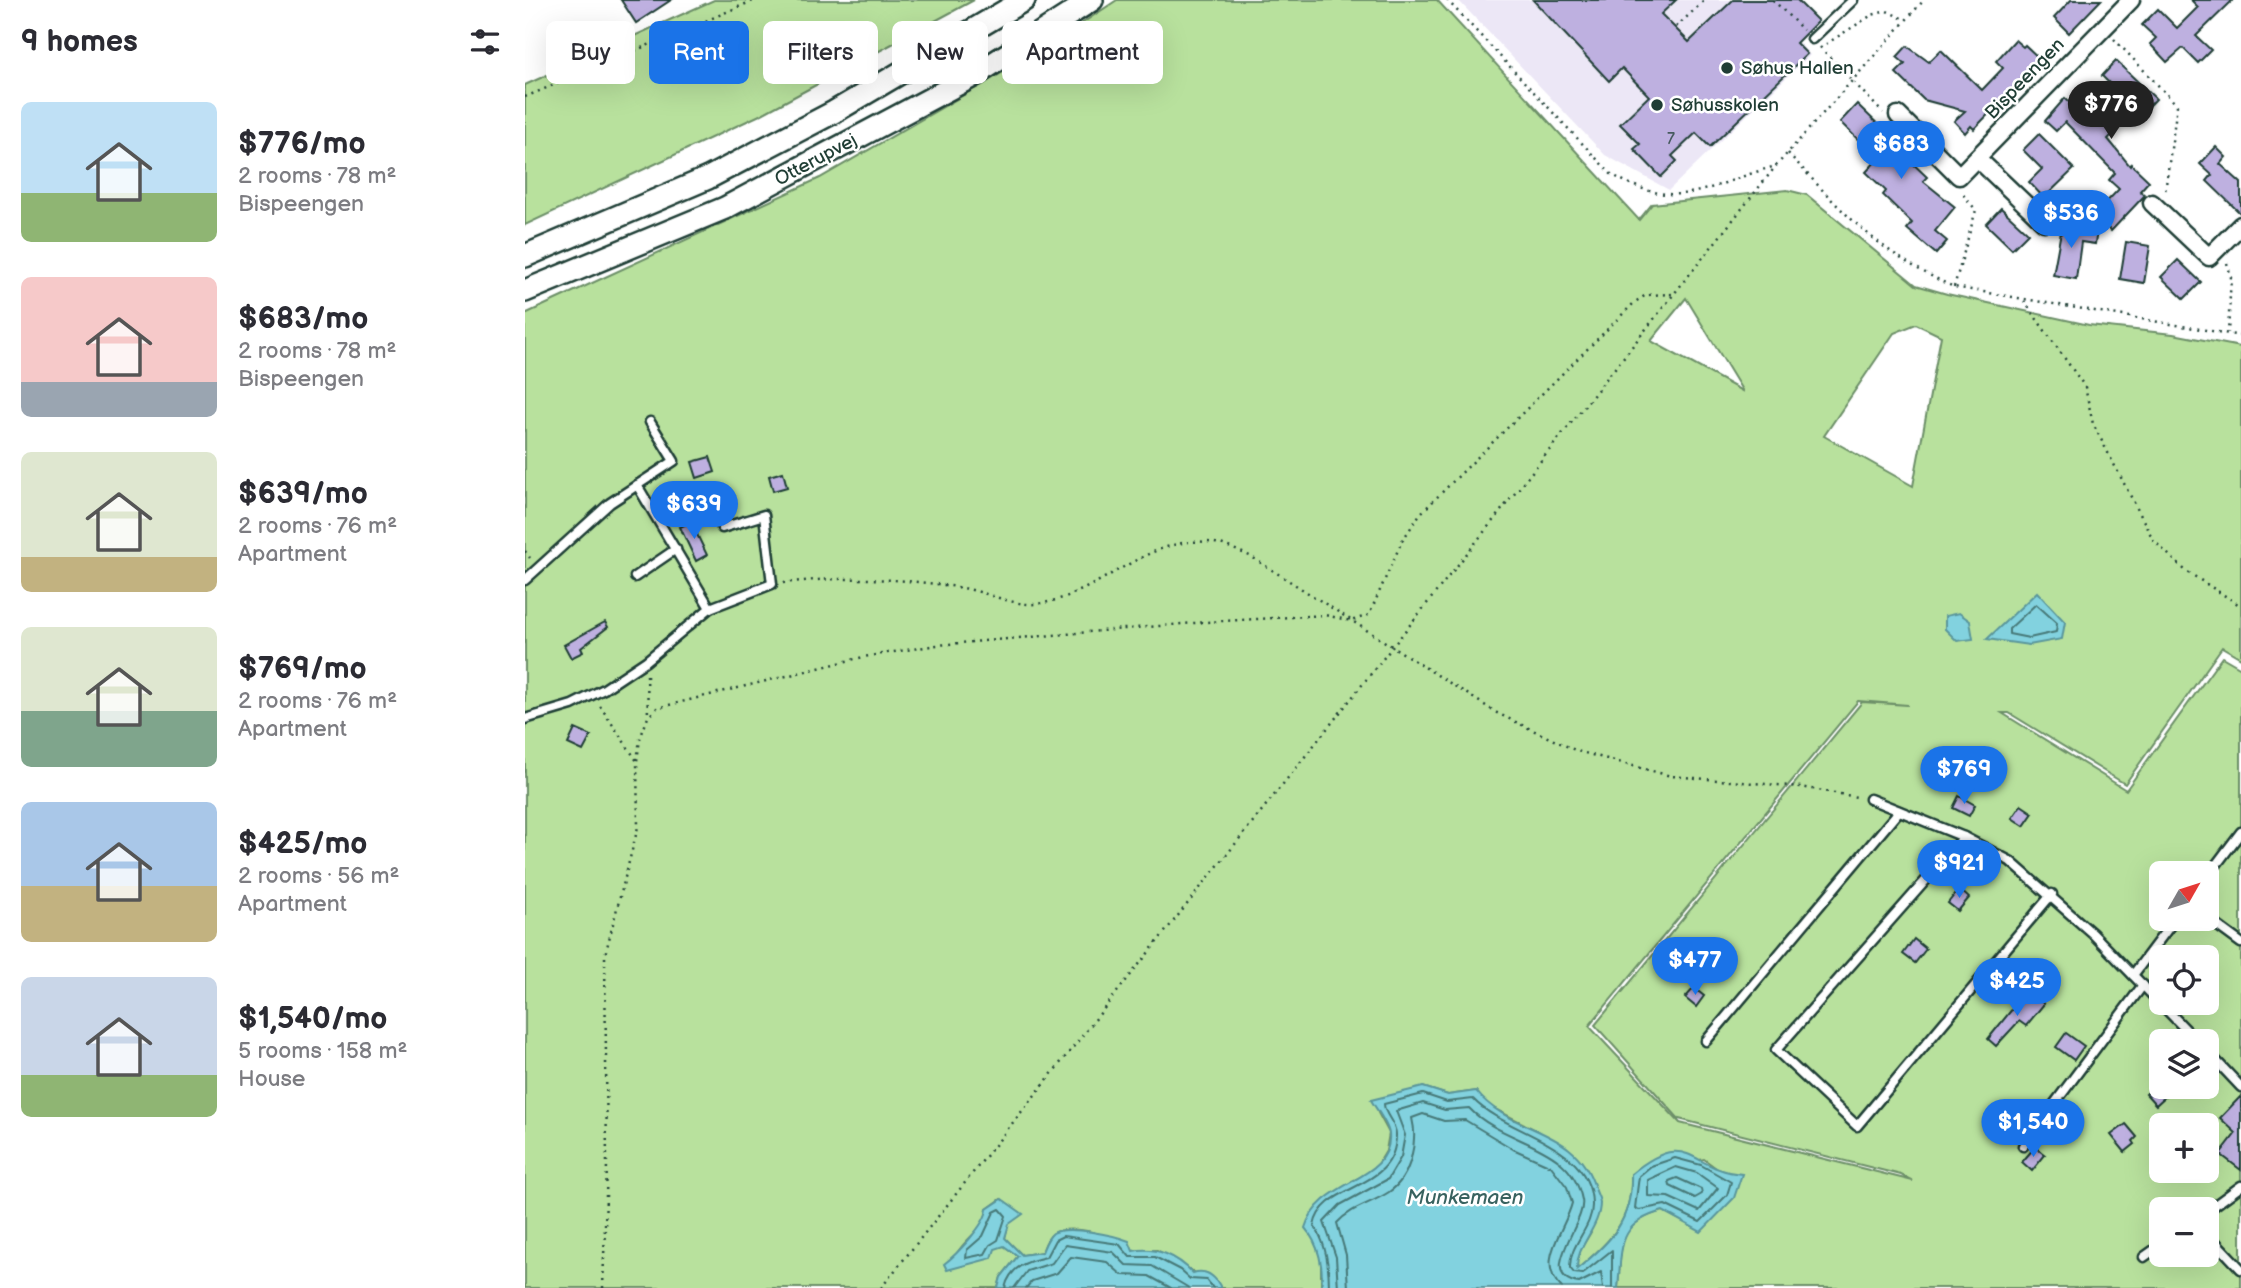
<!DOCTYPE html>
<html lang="en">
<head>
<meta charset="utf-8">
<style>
	body { margin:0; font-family:"Balsamiq Sans",sans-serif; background:#f7f7f7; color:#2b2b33; height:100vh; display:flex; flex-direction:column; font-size:26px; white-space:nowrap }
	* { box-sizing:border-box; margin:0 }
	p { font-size:23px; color:#7c7c81 }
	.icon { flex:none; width:38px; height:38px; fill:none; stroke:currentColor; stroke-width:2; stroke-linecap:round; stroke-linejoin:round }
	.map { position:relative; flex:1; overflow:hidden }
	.sheet { display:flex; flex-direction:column; background:#fff; width:525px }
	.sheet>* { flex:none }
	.hud { position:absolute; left:21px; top:21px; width:665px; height:63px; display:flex; gap:14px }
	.needle { width:46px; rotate:51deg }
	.tools { position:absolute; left:1624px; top:861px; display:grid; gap:14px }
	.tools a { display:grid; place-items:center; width:70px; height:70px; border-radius:10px; background:#fff; box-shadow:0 7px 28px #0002; font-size:35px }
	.price { position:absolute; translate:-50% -60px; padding:0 16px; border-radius:24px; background:#1a73e8; color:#fff; font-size:23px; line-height:46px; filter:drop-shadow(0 2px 4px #0008) }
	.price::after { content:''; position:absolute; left:50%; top:42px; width:21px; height:16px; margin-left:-10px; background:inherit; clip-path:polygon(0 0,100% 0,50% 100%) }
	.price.active { background:#222; color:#fff }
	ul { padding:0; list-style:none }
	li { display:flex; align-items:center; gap:21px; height:175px; padding:0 21px }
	li span { display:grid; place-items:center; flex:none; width:196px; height:140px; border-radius:10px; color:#555 }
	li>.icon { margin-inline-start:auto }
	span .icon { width:84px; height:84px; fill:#fffc; stroke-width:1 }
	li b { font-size:30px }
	h2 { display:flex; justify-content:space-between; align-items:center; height:84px; padding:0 21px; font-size:30px }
	.tag { padding:0 24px; border-radius:10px; background:#fff; box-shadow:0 7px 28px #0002; font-size:24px; line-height:63px }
	.tag.active { background:#1a73e8; color:#fff }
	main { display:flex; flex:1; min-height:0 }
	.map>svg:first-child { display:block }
	.built { fill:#ece7f6 }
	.green { fill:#b8e19d; stroke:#6c8f68; stroke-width:2; fill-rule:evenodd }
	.water { fill:#82d2df; stroke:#5a969b; stroke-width:2 }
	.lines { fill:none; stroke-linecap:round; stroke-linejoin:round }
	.shore { stroke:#477978; stroke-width:2 }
	.building { fill:#beb0e0; stroke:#1f3d34; stroke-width:2 }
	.service-casing { stroke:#1f3d34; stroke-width:13 }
	.minor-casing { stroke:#1f3d34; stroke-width:21 }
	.secondary-casing { stroke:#1f3d34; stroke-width:26 }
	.path { stroke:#1f3d34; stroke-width:2.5; stroke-dasharray:2 5; stroke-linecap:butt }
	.service { stroke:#fff; stroke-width:8 }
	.minor { stroke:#fff; stroke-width:16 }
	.secondary { stroke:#fff; stroke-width:21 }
	.poi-dot { fill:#1f3d34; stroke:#fff; stroke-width:2.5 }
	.labels { text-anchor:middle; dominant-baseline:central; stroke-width:5; stroke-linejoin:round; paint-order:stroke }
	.number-label { font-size:16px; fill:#475a5f }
	.poi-label { font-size:19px; fill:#1f3d34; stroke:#fff; text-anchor:start }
	.street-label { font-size:19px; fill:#1f3d34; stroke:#fff }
	.water-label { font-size:21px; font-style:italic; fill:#38625f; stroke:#fff }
</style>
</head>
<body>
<main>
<section class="sheet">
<h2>9 homes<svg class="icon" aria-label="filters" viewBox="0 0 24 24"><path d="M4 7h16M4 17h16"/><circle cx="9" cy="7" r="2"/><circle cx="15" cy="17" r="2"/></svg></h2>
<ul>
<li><span style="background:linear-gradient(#bfe0f5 65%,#8fb573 0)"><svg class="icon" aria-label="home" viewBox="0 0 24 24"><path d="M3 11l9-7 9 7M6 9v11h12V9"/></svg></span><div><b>$776/mo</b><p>2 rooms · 78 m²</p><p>Bispeengen</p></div></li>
<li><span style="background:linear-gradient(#f6c9c9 75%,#9aa5b1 0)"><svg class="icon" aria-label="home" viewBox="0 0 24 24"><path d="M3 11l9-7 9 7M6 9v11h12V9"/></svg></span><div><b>$683/mo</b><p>2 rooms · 78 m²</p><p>Bispeengen</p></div></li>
<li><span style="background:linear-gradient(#dfe7d0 75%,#c2b280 0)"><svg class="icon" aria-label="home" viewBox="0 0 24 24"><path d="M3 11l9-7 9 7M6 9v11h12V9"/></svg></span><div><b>$639/mo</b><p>2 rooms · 76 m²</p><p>Apartment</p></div></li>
<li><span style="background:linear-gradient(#dfe7d0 60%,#7fa58c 0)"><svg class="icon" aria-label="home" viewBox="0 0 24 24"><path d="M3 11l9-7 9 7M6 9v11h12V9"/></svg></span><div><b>$769/mo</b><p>2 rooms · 76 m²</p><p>Apartment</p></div></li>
<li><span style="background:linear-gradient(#a9c7e8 60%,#c2b280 0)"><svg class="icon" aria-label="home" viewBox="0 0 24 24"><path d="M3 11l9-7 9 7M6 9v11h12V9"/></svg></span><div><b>$425/mo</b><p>2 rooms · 56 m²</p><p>Apartment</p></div></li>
<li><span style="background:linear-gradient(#c9d6e8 70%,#8fb573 0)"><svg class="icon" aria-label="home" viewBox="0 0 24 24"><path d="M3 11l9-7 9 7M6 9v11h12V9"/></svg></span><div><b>$1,540/mo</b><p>5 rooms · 158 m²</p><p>House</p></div></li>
</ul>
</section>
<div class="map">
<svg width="1716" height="1288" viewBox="0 0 1716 1288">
	<rect width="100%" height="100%" fill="#fff"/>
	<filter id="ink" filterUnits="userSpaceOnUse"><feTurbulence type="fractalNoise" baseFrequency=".0143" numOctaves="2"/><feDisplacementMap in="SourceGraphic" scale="14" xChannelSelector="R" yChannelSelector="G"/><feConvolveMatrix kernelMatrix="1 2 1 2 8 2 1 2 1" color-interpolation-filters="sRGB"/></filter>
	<g filter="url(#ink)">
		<polygon class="built" points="933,0 1234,0 1285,55 1144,190 1080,155"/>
		<g class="green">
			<polygon points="189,0 449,0 237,114 0,225 0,85"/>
			<path d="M592 0H912L1114 220 1127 204 1262 190 1282 195 1391 285 1422 294 1564 325 1648 334 1716 347V658L1697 647 1600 784 1484 713H1477L1601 790 1697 657 1716 668V1288H1093C1097 1246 1091 1223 1138 1211L1176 1231 1198 1173 1179 1159 1106 1174C1108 1222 1085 1240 1052 1270V1255L1066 1232 1015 1132 962 1105 951 1091 923 1095 898 1087 853 1113 864 1133 861 1151 849 1171 827 1181 789 1238 796 1260V1288H696L632 1250 608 1251C597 1236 544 1223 529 1233 522 1237 520 1245 517 1252L497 1255 480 1238 483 1224 497 1214 476 1199 462 1209C461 1230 440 1237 431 1255L479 1246 493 1256 476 1277 473 1288H0V314L295 178 523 46ZM1161 298 1217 390V391L1126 341ZM1391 324 1416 336 1388 486 1299 436 1369 333ZM1333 701 1383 705 1337 702 1070 1025 1154 1119 1376 1175 1388 1181 1155 1123 1064 1026ZM1636 873H1682V919H1636ZM1636 957H1682V1003H1636ZM1636 1041H1682V1087H1636ZM1636 1125H1682V1171H1636ZM1636 1209H1682V1255H1636Z"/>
		</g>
		<g class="water">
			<polygon points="1512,592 1540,622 1537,639 1504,645 1462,639"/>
			<polygon points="1434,613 1445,621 1448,639 1432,641 1420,629 1420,616"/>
			<path d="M898 1087 923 1095 951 1091C987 1136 1051 1125 1070 1188 1071 1192 1075 1199 1075 1203 1075 1228 1051 1245 1052 1269 1086 1242 1108 1220 1106 1174 1164 1126 1165 1170 1217 1174L1209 1198 1176 1232 1138 1211C1092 1223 1097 1247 1093 1288H796C799 1268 794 1244 780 1228 795 1178 868 1182 864 1134 863 1124 851 1109 846 1100Z"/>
			<path d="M477 1199 498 1214 484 1224 480 1238 497 1255 517 1252C520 1245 522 1238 528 1233 542 1225 589 1235 604 1241L608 1251C631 1246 652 1256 668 1273 681 1269 690 1276 696 1288H473L476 1277 493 1256 479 1246 470 1249 467 1258 422 1270 419 1264C431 1255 461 1224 462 1209Z"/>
		</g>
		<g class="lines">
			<g class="shore">
				<polygon points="1511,604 1532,623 1531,632 1504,638 1484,634 1484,629"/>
				<polygon points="1150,1158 1176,1165 1206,1182 1202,1195 1175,1222 1140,1205 1114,1210 1110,1208 1114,1176 1126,1166"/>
				<polygon points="1151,1167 1172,1173 1193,1188 1174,1211 1143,1197 1123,1196 1123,1180"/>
				<polygon points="1152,1178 1176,1189 1177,1194 1170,1198 1145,1186 1144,1181"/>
				<polygon points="475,1209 481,1216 473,1240 465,1245 460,1254 441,1258 442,1250 458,1236 469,1212"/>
				<path d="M480 1288C485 1267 502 1261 521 1257L530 1240 538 1236 594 1244 605 1257H630L655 1270 665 1279 682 1280 688 1288"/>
				<polyline points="489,1288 502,1271 527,1263 540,1245 588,1252 601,1265 627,1266 664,1288"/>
				<polyline points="501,1288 507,1281 532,1273 546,1257 582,1262 597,1275 624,1276 646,1288"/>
				<path d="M804 1288C804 1267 802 1243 789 1226 797 1181 872 1193 871 1134 871 1123 859 1115 859 1104L898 1094 922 1102 948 1099C982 1135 1066 1143 1067 1204 1068 1228 1044 1244 1045 1268L1049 1273 1057 1274 1087 1250V1288"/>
				<path d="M813 1288 811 1257 799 1222 815 1205 863 1179 876 1157 880 1135 871 1111 898 1103 920 1110 944 1108C980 1146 1046 1142 1057 1200 1062 1222 1009 1276 1054 1283L1076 1272 1078 1288"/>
				<path d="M823 1288 821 1255 812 1223C826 1207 846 1204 864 1192 886 1177 893 1142 887 1118L898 1114 919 1121 940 1120 988 1149 1026 1166 1042 1187 1047 1203C1040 1231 1009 1262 1037 1288"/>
			</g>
		</g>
		<g class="building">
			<polygon points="96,0 146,0 111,23"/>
			<polygon points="1008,0 1151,0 1136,14 1164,42 1208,0 1272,0 1293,21 1271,43 1282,54 1185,147 1171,133 1147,156 1152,161 1136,177 1109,149 1115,144 1095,124 1124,96 1097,68 1084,81"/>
			<polygon points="1546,0 1576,0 1544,33 1529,18"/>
			<polygon points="1666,0 1708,0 1671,36 1686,50 1673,63 1658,48 1642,62 1625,44 1631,38 1617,25 1633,9 1652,28 1673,7"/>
			<polygon points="1490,40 1498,47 1500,45 1516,60 1449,129 1446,126 1440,133 1429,121 1440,111 1399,100 1371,73 1380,64 1372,57 1382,46 1404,62 1416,50 1457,90 1478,68 1471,61"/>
			<polygon points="1591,61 1631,99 1608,123 1604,118 1583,139 1605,166 1606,164 1624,181 1615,191 1620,195 1586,231 1569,215 1594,189 1584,180 1590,173 1540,122 1531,131 1520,121 1540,98 1550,108 1555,103 1576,124 1600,99 1577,76"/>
			<polygon points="1332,104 1363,134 1360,137 1402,177 1398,181 1430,207 1410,231 1422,241 1411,254 1382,229 1387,223 1358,195 1361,191 1341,172 1353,159 1315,122"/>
			<polygon points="1514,134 1549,169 1519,198 1504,182 1517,169 1498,150"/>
			<polygon points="1691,147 1701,157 1695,164 1716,183 1716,214 1682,181 1687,175 1675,164"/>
			<polygon points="1476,208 1503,233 1487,249 1461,224"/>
			<polygon points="1537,226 1572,231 1570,244 1556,242 1551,279 1528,275"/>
			<polygon points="1601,242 1625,246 1619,283 1595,279"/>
			<polygon points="1653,260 1676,282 1659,299 1636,277"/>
			<polygon points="185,457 190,472 172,478 167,462"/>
			<polygon points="258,472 262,487 248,491 244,476"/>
			<polygon points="166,522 182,555 171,561 155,527"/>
			<polygon points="80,622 83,627 56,648 58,652 46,658 39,645"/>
			<polygon points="50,729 66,736 58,751 43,744"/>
			<polygon points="1434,796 1450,805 1444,816 1428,808"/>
			<polygon points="1496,805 1508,813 1499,826 1487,818"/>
			<polygon points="1434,889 1444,898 1433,911 1423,903"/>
			<polygon points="1389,939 1401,949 1390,963 1378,954"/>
			<polygon points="1169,988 1179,996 1171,1007 1160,998"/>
			<polygon points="1506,994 1519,1004 1501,1026 1494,1021 1471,1046 1463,1039 1497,997 1501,1000"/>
			<polygon points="1541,1033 1559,1046 1549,1060 1531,1047"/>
			<polygon points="1631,1084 1642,1095 1631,1105 1621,1094"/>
			<polygon points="1716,1096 1716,1170 1695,1154 1711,1133 1695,1118"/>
			<polygon points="1601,1124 1612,1137 1608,1141 1610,1144 1600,1152 1586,1135"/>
			<polygon points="1510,1147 1520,1155 1507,1171 1497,1162"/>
		</g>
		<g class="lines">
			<defs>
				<g id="service">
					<polyline points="1287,39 1328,0"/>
					<polyline points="112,485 185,608"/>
					<polyline points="110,577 151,549"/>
					<polyline points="0,580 85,503 149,461 125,422"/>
					<polyline points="0,719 47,705 79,689 121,661 185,608 247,584 239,515 197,528"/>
					<polyline points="1345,799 1439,837 1485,861 1568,934 1672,1041"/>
					<polyline points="1439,837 1251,1050 1332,1126 1527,894"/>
					<polyline points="1682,877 1716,832"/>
					<polyline points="1682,918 1716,943"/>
					<polyline points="1608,975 1650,919"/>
					<polyline points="1181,1041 1374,811"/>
					<polyline points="1682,1051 1716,1087"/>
					<polyline points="1498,1146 1618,985"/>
					<polyline points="1682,1211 1716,1186"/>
					<polyline points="1682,1233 1716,1269"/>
					<polyline points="1619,1257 1636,1245"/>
				</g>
				<g id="minor">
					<polyline points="1373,115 1434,176 1606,0"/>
					<polyline points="1452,158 1519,222"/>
					<polyline points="1627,203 1684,257 1716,225"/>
				</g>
				<g id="secondary">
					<polyline points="0,256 183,178 309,112 499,0"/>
					<polyline points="0,291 200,208 450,75 567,0"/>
				</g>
			</defs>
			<use href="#service" class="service-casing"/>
			<use href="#minor" class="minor-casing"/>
			<use href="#secondary" class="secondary-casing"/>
			<g class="path">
				<path d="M922 0 1086 174C1156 215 1183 184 1251 166"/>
				<polyline points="1248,0 1278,30"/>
				<polyline points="1151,27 1180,0"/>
				<polyline points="1589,39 1652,105 1640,192"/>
				<polyline points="1301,44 1347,15 1362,11 1381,20"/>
				<polyline points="1295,47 1358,113"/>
				<polyline points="0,97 230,0"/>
				<path d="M1263 153C1319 213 1351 252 1429 287L1716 336"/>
				<polyline points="1702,263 1706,276 1703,333"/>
				<polyline points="1429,287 1451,210 1436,192"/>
				<polyline points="1499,301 1560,387 1568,424 1629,541 1661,571 1716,606"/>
				<polyline points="0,551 5,558"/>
				<path d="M258 583C317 576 379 578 438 588 461 592 489 606 511 604 577 597 625 528 695 544 705 547 715 552 725 556L972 713 1052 751 1146 776 1276 787 1332 797"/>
				<polyline points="122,675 123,717"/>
				<polyline points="75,706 112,761"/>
				<polyline points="78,1288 82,1165 80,955 113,827 112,761 115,739 123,717 132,708 338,657 412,645 681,622 800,615 826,621 844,615 877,541 895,514 1110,302 1121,295 1149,294"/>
				<polyline points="356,1288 1251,166 1399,0"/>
			</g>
			<use href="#service" class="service"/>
			<use href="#minor" class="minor"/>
			<use href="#secondary" class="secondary"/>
		</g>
	</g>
	<g class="poi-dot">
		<circle cx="1202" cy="68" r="7"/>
		<circle cx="1132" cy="105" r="7"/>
	</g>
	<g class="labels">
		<g class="number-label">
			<text x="1146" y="139">7</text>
		</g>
		<g class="poi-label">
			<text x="1216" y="68">Søhus Hallen</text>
			<text x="1146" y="105">Søhusskolen</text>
		</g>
		<g class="street-label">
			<text transform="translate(1500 79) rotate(-46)">Bispeengen</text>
			<text transform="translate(291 160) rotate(-28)">Otterupvej</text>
		</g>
		<g class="water-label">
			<text x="940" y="1197">Munkemaen</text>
		</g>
	</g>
</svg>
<div class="tools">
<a><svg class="needle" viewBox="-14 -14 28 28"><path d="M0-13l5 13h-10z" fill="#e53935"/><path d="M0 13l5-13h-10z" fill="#7c7c81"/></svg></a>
<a><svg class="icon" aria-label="locate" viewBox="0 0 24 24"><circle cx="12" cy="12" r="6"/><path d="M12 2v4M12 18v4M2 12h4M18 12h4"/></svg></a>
<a><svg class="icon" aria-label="layers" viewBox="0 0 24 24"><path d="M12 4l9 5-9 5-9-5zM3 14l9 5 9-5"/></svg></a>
<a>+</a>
<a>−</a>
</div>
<b class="price active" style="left:1586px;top:141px">$776</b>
<b class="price" style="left:1376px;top:181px">$683</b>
<b class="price" style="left:1546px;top:250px">$536</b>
<b class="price" style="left:169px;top:541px">$639</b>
<b class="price" style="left:1439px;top:806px">$769</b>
<b class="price" style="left:1434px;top:900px">$921</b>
<b class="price" style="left:1170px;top:997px">$477</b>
<b class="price" style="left:1492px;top:1018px">$425</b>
<b class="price" style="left:1508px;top:1159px">$1,540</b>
<div class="hud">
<a class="tag">Buy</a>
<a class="tag active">Rent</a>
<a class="tag">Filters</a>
<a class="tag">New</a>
<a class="tag">Apartment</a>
</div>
</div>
</main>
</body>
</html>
